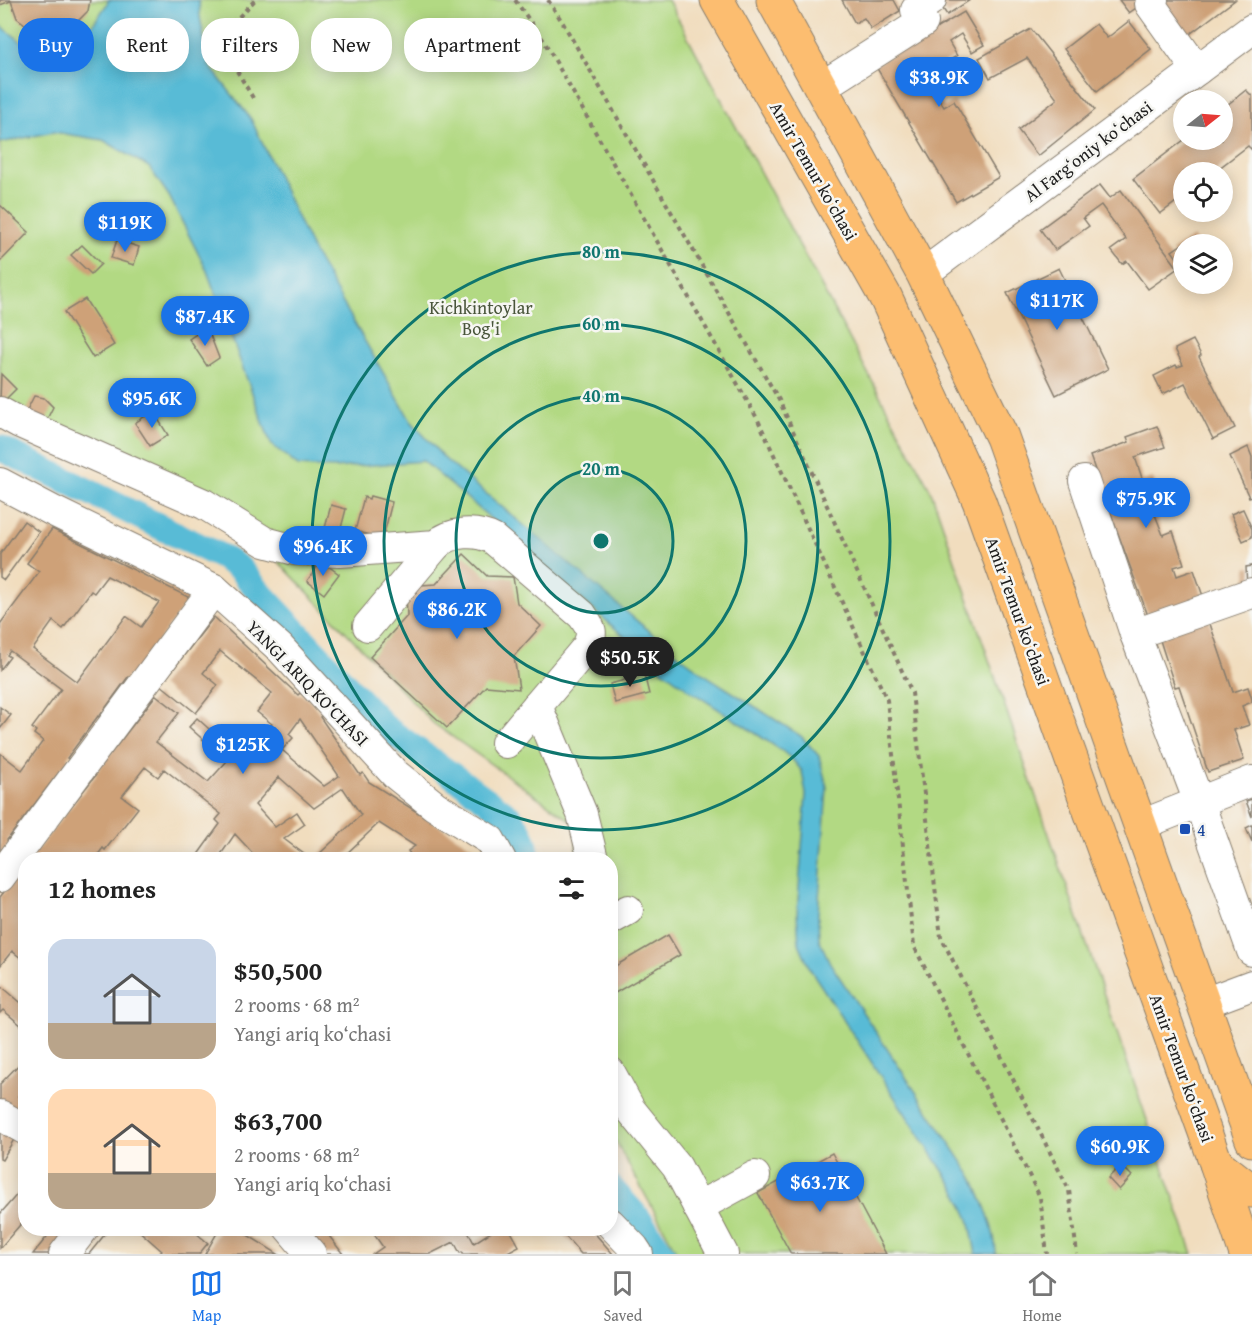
<!DOCTYPE html>
<html lang="en">
<head>
<meta charset="utf-8">
<style>
	body { margin:0; font-family:"Gentium Book Plus",serif; background:#f2f2f2; color:#222; height:100vh; display:flex; flex-direction:column; font-size:22px; white-space:nowrap }
	* { box-sizing:border-box; margin:0 }
	p { font-size:20px; color:#767676 }
	.icon { flex:none; width:33px; height:33px; fill:none; stroke:currentColor; stroke-width:2; stroke-linecap:round; stroke-linejoin:round }
	.map { position:relative; flex:1; overflow:hidden }
	.panel { position:absolute; left:18px; top:852px; width:600px; height:384px; display:flex; flex-direction:column; background:#fff; border-radius:24px; box-shadow:0 3px 15px #0003 }
	.panel>* { flex:none }
	.hud { position:absolute; left:18px; top:18px; width:600px; height:54px; display:flex; gap:12px }
	.needle { width:39px; rotate:73deg }
	.buttons { position:absolute; left:1173px; top:90px; display:grid; gap:12px }
	.buttons a { display:grid; place-items:center; width:60px; height:60px; border-radius:50%; background:#fff; box-shadow:0 3px 15px #0003; font-size:30px }
	.price { position:absolute; translate:-50% -51px; padding:0 14px; border-radius:21px; background:#1a73e8; color:#fff; font-size:20px; line-height:39px; filter:drop-shadow(0 2px 3px #0008) }
	.price::after { content:''; position:absolute; left:50%; top:36px; width:18px; height:14px; margin-left:-9px; background:inherit; clip-path:polygon(0 0,100% 0,50% 100%) }
	.price.selected { background:#222; color:#fff }
	ul { padding:0; list-style:none }
	li { display:flex; align-items:center; gap:18px; height:150px; padding:0 30px }
	li span { display:grid; place-items:center; flex:none; width:168px; height:120px; border-radius:18px; color:#555 }
	li>.icon { margin-inline-start:auto }
	span .icon { width:72px; height:72px; fill:#fffc; stroke-width:1 }
	li b { font-size:26px }
	h2 { display:flex; justify-content:space-between; align-items:center; height:72px; padding:0 30px; font-size:26px }
	.tag { padding:0 21px; border-radius:24px; background:#fff; box-shadow:0 3px 15px #0003; font-size:21px; line-height:54px }
	.tag.selected { background:#1a73e8; color:#fff }
	.tabs { display:flex; justify-content:space-around; align-items:center; height:84px; border-top:2px solid #e0e0e0; background:#fff; font-size:16px; color:#767676 }
	.tabs a { display:grid; justify-items:center; gap:3px }
	.tabs .selected { color:#1a73e8 }
	.map>svg:first-child { display:block }
	.green { fill:#b2d983; stroke:#677a50; stroke-width:1.5 }
	.water { fill:#58bbd6; stroke:#3a6c79; stroke-width:1.5 }
	.lines { fill:none; stroke-linecap:round; stroke-linejoin:round }
	.canal { stroke:#58bbd6; stroke-width:26 }
	.building { fill:#cea178; fill-rule:evenodd }
	.minor-casing { stroke:#867c6d; stroke-width:32 }
	.major-casing { stroke:#867c6d; stroke-width:35 }
	.path { stroke:#867c6d; stroke-width:4; stroke-dasharray:4.5 4.5; stroke-linecap:butt }
	.minor { stroke:#fff; stroke-width:30 }
	.major { stroke:#fcbd6f; stroke-width:33 }
	.ring { fill:none; stroke:#0f766e; stroke-width:3 }
	.transit-dot { fill:#1a4fb4; stroke:#f6f6f2; stroke-width:2 }
	.labels { text-anchor:middle; dominant-baseline:central; stroke-width:5; stroke-linejoin:round; paint-order:stroke }
	.street-label { font-size:18px; fill:#1c1c1c; stroke:#f6f6f2 }
	.park-label { font-size:18px; fill:#49553b; stroke:#f6f6f2 }
	.transit-label { font-size:18px; fill:#164399; stroke:#f6f6f2; text-anchor:start }
	.centre { fill:#0f766e; stroke:#f6f6f2; stroke-width:3 }
	.ring-label { font-size:18px; text-anchor:middle; font-weight:bold; fill:#0f766e; stroke:#f6f6f2; stroke-width:5; stroke-linejoin:round; paint-order:stroke }
</style>
</head>
<body>
<div class="map">
<svg width="1252" height="1254" viewBox="0 0 1252 1254">
	<rect width="100%" height="100%" fill="#f6f6f2"/>
	<filter id="ink" filterUnits="userSpaceOnUse"><feTurbulence type="fractalNoise" baseFrequency=".0167" numOctaves="2"/><feDisplacementMap in="SourceGraphic" scale="12" xChannelSelector="R" yChannelSelector="G"/><feConvolveMatrix kernelMatrix="1 2 1 2 8 2 1 2 1" color-interpolation-filters="sRGB"/></filter>
	<filter id="wash" filterUnits="userSpaceOnUse"><feTurbulence type="fractalNoise" baseFrequency=".008" numOctaves="4" result="noise"/><feDisplacementMap in="SourceGraphic" scale="24" xChannelSelector="R" yChannelSelector="G"/><feGaussianBlur stdDeviation="1.35" result="paint"/><feColorMatrix in="noise" values="0 0 0 0 0 0 0 0 0 0 0 0 0 0 0 0 0 1.4 0 .05"/><feComposite in="paint" operator="in"/></filter>
	<g filter="url(#wash)">
		<rect width="100%" height="100%" fill="#f1ddbe"/>
		<polygon class="green" points="0,0 668,0 931,491 1193,1254 678,1254 611,1133 610,860 576,859 577,825 433,723 249,531 0,421"/>
		<path class="water" d="M108 0H199L200 17 209 65 251 119 313 251 411 421 445 459 673 651 710 678 801 736 819 756 827 787 818 914 819 939 830 963 973 1178C983 1202 995 1227 996 1254H976L969 1219 955 1189 810 969 799 943 797 914 806 794 802 771 792 759 781 750 695 694 661 669 482 511 423 461 334 468 298 466 271 444 207 271 169 196 149 167 103 140 53 132 0 143V25L22 42 52 46 88 32 107 4Z"/>
		<g class="lines">
			<g class="canal">
				<path d="M0 448 222 557 239 568 261 594 386 728 509 816C521 832 525 839 528 860"/>
				<polyline points="610,1187 638,1218 663,1254"/>
			</g>
		</g>
		<g id="blocks">
			<g class="building">
				<polygon points="0,0 90,0 88,11 74,25 53,32 34,31 17,18 11,1 0,5"/>
				<polygon points="842,0 894,0 900,11 871,29 864,18 855,23"/>
				<polygon points="937,0 970,0 947,15"/>
				<polygon points="1119,0 1147,0 1129,13"/>
				<polygon points="1163,0 1235,0 1183,39"/>
				<polygon points="964,12 984,45 972,52 961,34 949,42 957,56 925,74 944,107 954,101 999,177 956,202 875,65"/>
				<polygon points="1129,21 1151,49 1097,91 1064,49 1096,24 1107,38"/>
				<polygon points="1031,29 1095,110 1038,156 1018,130 1057,99 1027,58 990,78 979,58"/>
				<polygon points="1246,90 1252,96 1252,150 1248,146 1214,172 1184,172 1184,196 1160,214 1133,179 1184,140 1222,140 1222,109"/>
				<polygon points="1100,185 1110,198 1121,190 1178,268 1148,289 1127,261 1122,264 1111,250 1126,239 1101,205 1083,218 1089,226 1055,250 1040,229"/>
				<polygon points="0,205 29,232 0,262"/>
				<polygon points="1193,237 1198,244 1184,244 1184,267 1172,251"/>
				<polygon points="117,240 139,247 134,265 111,258"/>
				<polygon points="82,245 101,264 91,274 71,255"/>
				<polygon points="1059,268 1108,369 1056,395 1007,293"/>
				<polygon points="85,299 114,345 93,358 64,312"/>
				<polygon points="207,327 219,358 207,366 189,339"/>
				<polygon points="1193,340 1201,355 1199,357 1235,428 1213,439 1185,383 1163,394 1154,376 1176,365 1177,367 1183,365 1175,349"/>
				<polygon points="1,374 16,389 3,402 0,399"/>
				<polygon points="34,396 44,398 53,407 45,423 25,414"/>
				<polygon points="153,411 168,435 150,446 135,423"/>
				<polygon points="1157,426 1165,447 1135,457 1143,481 1153,478 1164,508 1154,512 1163,535 1173,531 1184,564 1174,567 1177,576 1194,570 1206,605 1151,624 1090,456 1129,442 1127,437"/>
				<polygon points="1248,447 1252,457 1252,496 1249,497 1230,456"/>
				<polygon points="370,496 392,502 383,538 355,531 364,497 369,499"/>
				<polygon points="331,505 346,509 340,532 325,528"/>
				<polygon points="1243,509 1252,529 1252,537 1243,541 1231,514"/>
				<polygon points="24,521 39,532 4,580 0,577 0,554"/>
				<path d="M52 529 190 598 131 678 128 677 99 717 98 716 67 758 69 759 7 840 10 842 0 854V753L22 770 43 741 34 734 36 731 32 728 61 689 10 651 7 655 10 657 0 670V624L39 572 27 563ZM107 576 159 602 141 627 126 616 77 682 33 649 53 621 63 629 91 591 94 593Z"/>
				<polygon points="464,554 487,576 513,577 517,603 541,626 514,656 519,689 486,686 447,728 370,657 407,616 406,586 436,584"/>
				<polygon points="321,561 339,574 324,594 307,581"/>
				<polygon points="1252,566 1252,589 1247,589 1246,567"/>
				<polygon points="1207,615 1233,692 1248,687 1252,699 1252,702 1242,706 1249,725 1234,730 1244,760 1208,772 1179,686 1175,687 1157,631"/>
				<path d="M214 617 298 695 300 693 312 703 322 716 320 717 360 775 363 773 369 782 476 849 487 860H414L408 851 415 846 379 823 342 858 343 860H317L316 857 361 815 343 788 314 808 279 777 255 805 275 827 297 812 305 824 284 839 312 860H259L235 834 217 860H194L220 824 216 820 221 814 164 769 158 777 145 767 122 796 138 808 105 850 103 848 94 860H29L96 775 95 774 156 695 179 713 156 742 208 782 227 761 189 727 197 718 241 758 272 724 257 712 272 693 220 651 203 673 218 685 196 713 161 685ZM300 719 339 776 324 786 282 750 293 738 289 734Z"/>
				<polygon points="636,673 637,676 644,674 649,694 615,703 610,684 625,680 624,676"/>
				<polygon points="0,707 11,715 0,729"/>
				<polygon points="1252,799 1252,817 1246,801"/>
				<polygon points="1252,825 1252,842 1246,828"/>
				<polygon points="26,864 26,933 22,938 26,941 26,962 12,951 0,966 0,897"/>
				<polygon points="668,935 680,955 610,996 610,969"/>
				<polygon points="0,985 26,1007 26,1027 23,1025 22,1026 3,1010 0,1013"/>
				<polygon points="26,1057 26,1088 18,1096 26,1100 26,1125 0,1113 0,1084"/>
				<polygon points="0,1127 16,1136 2,1160 0,1159"/>
				<polygon points="832,1153 886,1254 791,1254 758,1193"/>
				<polygon points="1121,1165 1132,1176 1119,1190 1108,1178"/>
				<polygon points="26,1184 26,1218 0,1248 0,1214"/>
				<polygon points="54,1228 82,1228 61,1254 33,1254"/>
				<polygon points="86,1228 110,1228 89,1254 64,1254"/>
				<polygon points="136,1228 190,1228 208,1243 199,1254 159,1254 162,1251"/>
				<polygon points="220,1228 244,1228 241,1231 278,1254 205,1254"/>
				<polygon points="297,1228 323,1228 343,1254 318,1254"/>
				<polygon points="372,1228 466,1228 474,1243 497,1228 509,1228 519,1246 504,1254 463,1254 462,1252 460,1253 454,1242 430,1254 373,1254 383,1247 371,1230"/>
				<polygon points="558,1228 590,1228 613,1254 581,1254"/>
			</g>
		</g>
	</g>
	<g filter="url(#ink)">
		<use href="#blocks" fill-opacity="0" stroke="#867c6d" stroke-width="1.5"/>
		<g class="lines">
			<defs>
				<g id="minor">
					<polyline points="1153,0 1150,4 1197,70"/>
					<polyline points="821,87 923,22 916,10 931,0"/>
					<polyline points="923,274 1252,29"/>
					<path d="M0 412 18 422 204 504 265 542 295 550 340 552 436 545C451 531 476 530 493 539L582 615C591 628 594 632 587 647L537 706 582 814 592 855 591 860"/>
					<polyline points="1084,481 1135,634 1199,802 1252,951"/>
					<polyline points="0,483 53,511 214,589 280,648 395,774 435,806 490,840 501,860"/>
					<polyline points="368,626 436,545"/>
					<polyline points="1135,634 1252,593"/>
					<polyline points="506,743 537,706"/>
					<polyline points="1141,825 1252,781"/>
					<polyline points="0,877 214,589"/>
					<polyline points="610,920 628,910"/>
					<polyline points="1204,1003 1252,985"/>
					<polyline points="610,1072 630,1109 677,1167 723,1254"/>
					<polyline points="0,1115 26,1130"/>
					<polyline points="698,1207 755,1176"/>
					<polyline points="610,1223 634,1248 638,1254"/>
					<polyline points="289,1228 311,1254"/>
					<polyline points="64,1254 84,1228"/>
				</g>
				<g id="major">
					<polyline points="717,0 886,298 979,501 1216,1163 1246,1254"/>
					<polyline points="773,0 923,274 1002,437 1252,1140"/>
					<polyline points="1216,1163 1252,1191"/>
				</g>
			</defs>
			<use href="#minor" class="minor-casing"/>
			<use href="#major" class="major-casing"/>
			<g class="path">
				<polyline points="515,0 544,41 758,420 887,700 914,946 1040,1197 1047,1254"/>
				<polyline points="548,0 563,23 779,400 912,693 941,937 1069,1190 1077,1254"/>
				<polyline points="253,98 218,39 255,0"/>
			</g>
			<use href="#minor" class="minor"/>
			<use href="#major" class="major"/>
		</g>
	</g>
	<circle cx="601" cy="541" r="72" fill="#0f766e" fill-opacity=".12"/>
	<g class="ring">
		<circle cx="601" cy="541" r="72"/>
		<circle cx="601" cy="541" r="145"/>
		<circle cx="601" cy="541" r="217"/>
		<circle cx="601" cy="541" r="289"/>
	</g>
	<rect class="transit-dot" x="1179" y="823" width="12" height="12" rx="3"/>
	<g class="labels">
		<g class="street-label">
			<text transform="translate(1088 151) rotate(-37)">Al Fargʻoniy koʻchasi</text>
			<text transform="translate(814 171) rotate(60)">Amir Temur koʻchasi</text>
			<text transform="translate(1018 611) rotate(70)">Amir Temur koʻchasi</text>
			<text transform="translate(308 683) rotate(46)">YANGI ARIQ KO‘CHASI</text>
			<text transform="translate(1182 1068) rotate(70)">Amir Temur koʻchasi</text>
		</g>
		<g class="park-label">
			<text x="481" y="307">Kichkintoylar<tspan x="481" dy="21">Bog'i</tspan></text>
		</g>
		<g class="transit-label">
			<text x="1197" y="829">4</text>
		</g>
	</g>
	<circle cx="601" cy="541" r="9" class="centre"/>
	<g class="ring-label">
		<text x="601" y="258">80 m</text>
		<text x="601" y="330">60 m</text>
		<text x="601" y="402">40 m</text>
		<text x="601" y="475">20 m</text>
	</g>
</svg>
<div class="buttons">
<a><svg class="needle" viewBox="-14 -14 28 28"><path d="M0-13l5 13h-10z" fill="#e53935"/><path d="M0 13l5-13h-10z" fill="#767676"/></svg></a>
<a><svg class="icon" aria-label="locate" viewBox="0 0 24 24"><circle cx="12" cy="12" r="6"/><path d="M12 2v4M12 18v4M2 12h4M18 12h4"/></svg></a>
<a><svg class="icon" aria-label="layers" viewBox="0 0 24 24"><path d="M12 4l9 5-9 5-9-5zM3 14l9 5 9-5"/></svg></a>
</div>
<b class="price" style="left:939px;top:108px">$38.9K</b>
<b class="price" style="left:125px;top:253px">$119K</b>
<b class="price" style="left:1057px;top:331px">$117K</b>
<b class="price" style="left:205px;top:347px">$87.4K</b>
<b class="price" style="left:152px;top:429px">$95.6K</b>
<b class="price" style="left:1146px;top:529px">$75.9K</b>
<b class="price" style="left:323px;top:577px">$96.4K</b>
<b class="price" style="left:457px;top:640px">$86.2K</b>
<b class="price selected" style="left:630px;top:688px">$50.5K</b>
<b class="price" style="left:243px;top:775px">$125K</b>
<b class="price" style="left:1120px;top:1177px">$60.9K</b>
<b class="price" style="left:820px;top:1213px">$63.7K</b>
<div class="hud">
<a class="tag selected">Buy</a>
<a class="tag">Rent</a>
<a class="tag">Filters</a>
<a class="tag">New</a>
<a class="tag">Apartment</a>
</div>
<section class="panel">
<h2>12 homes<svg class="icon" aria-label="filters" viewBox="0 0 24 24"><path d="M4 7h16M4 17h16"/><circle cx="9" cy="7" r="2"/><circle cx="15" cy="17" r="2"/></svg></h2>
<ul>
<li><span style="background:linear-gradient(#c9d6e8 70%,#b9a48a 0)"><svg class="icon" aria-label="home" viewBox="0 0 24 24"><path d="M3 11l9-7 9 7M6 9v11h12V9"/></svg></span><div><b>$50,500</b><p>2 rooms · 68 m²</p><p>Yangi ariq ko‘chasi</p></div></li>
<li><span style="background:linear-gradient(#ffd9b3 70%,#b9a48a 0)"><svg class="icon" aria-label="home" viewBox="0 0 24 24"><path d="M3 11l9-7 9 7M6 9v11h12V9"/></svg></span><div><b>$63,700</b><p>2 rooms · 68 m²</p><p>Yangi ariq ko‘chasi</p></div></li>
</ul>
</section>
</div>
<nav class="tabs">
<a class="selected"><svg class="icon" aria-label="map" viewBox="0 0 24 24"><path d="M3 6l6-2 6 2 6-2v14l-6 2-6-2-6 2zM9 4v14M15 6v14"/></svg>Map</a>
<a><svg class="icon" aria-label="saved" viewBox="0 0 24 24"><path d="M7 4h10v16l-5-4-5 4z"/></svg>Saved</a>
<a><svg class="icon" aria-label="home" viewBox="0 0 24 24"><path d="M3 11l9-7 9 7M6 9v11h12V9"/></svg>Home</a>
</nav>
</body>
</html>
